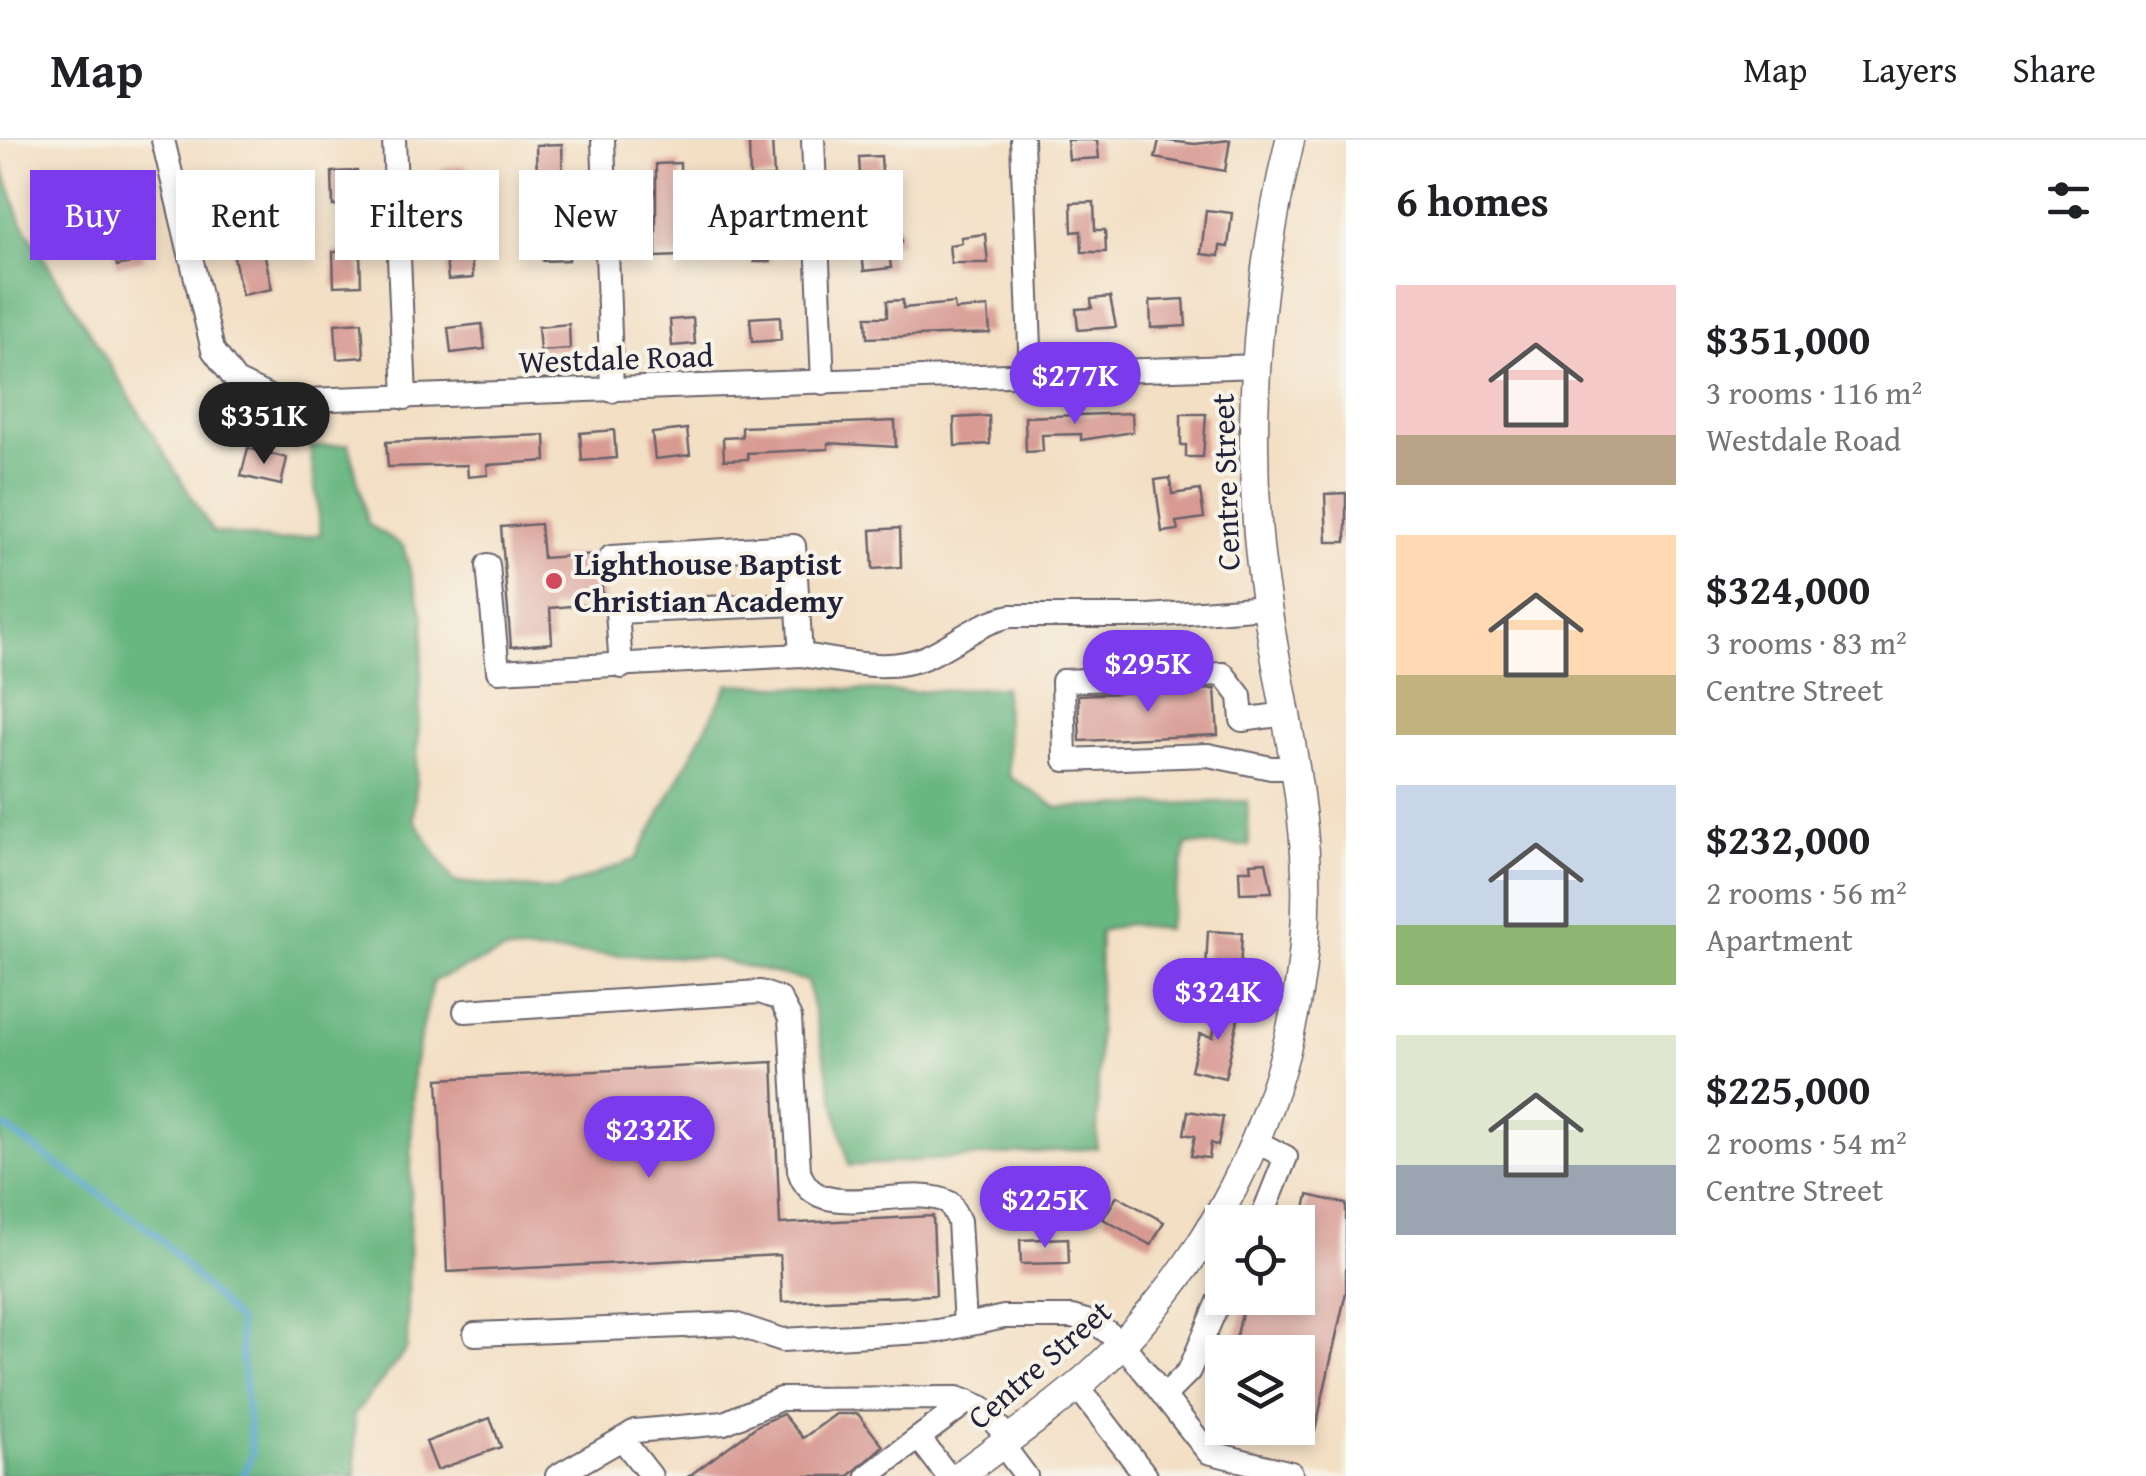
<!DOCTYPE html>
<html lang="en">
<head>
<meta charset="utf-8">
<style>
	body { margin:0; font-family:"Gentium Book Plus",serif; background:#f6f6f6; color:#202124; height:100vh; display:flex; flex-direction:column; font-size:38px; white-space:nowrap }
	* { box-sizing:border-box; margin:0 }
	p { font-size:32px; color:#757577 }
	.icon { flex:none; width:55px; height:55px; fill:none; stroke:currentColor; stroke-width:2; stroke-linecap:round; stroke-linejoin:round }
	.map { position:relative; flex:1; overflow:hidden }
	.drawer { display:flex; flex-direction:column; background:#fff; width:800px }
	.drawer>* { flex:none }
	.top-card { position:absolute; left:30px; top:30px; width:950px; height:90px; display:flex; gap:20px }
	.buttons { position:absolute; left:1205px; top:1065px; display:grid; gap:20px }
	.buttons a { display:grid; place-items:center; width:110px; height:110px; border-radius:0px; background:#fff; box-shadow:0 5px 15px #0003; font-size:50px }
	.price { position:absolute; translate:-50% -85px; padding:0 22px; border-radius:35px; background:#7c3aed; color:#fff; font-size:32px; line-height:65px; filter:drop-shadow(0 2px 5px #0008) }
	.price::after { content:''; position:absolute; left:50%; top:60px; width:30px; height:22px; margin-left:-15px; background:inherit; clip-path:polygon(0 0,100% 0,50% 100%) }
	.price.active { background:#222; color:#fff }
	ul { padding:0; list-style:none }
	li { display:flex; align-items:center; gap:30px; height:250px; padding:0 50px }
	li span { display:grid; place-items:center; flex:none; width:280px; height:200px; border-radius:0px; color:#555 }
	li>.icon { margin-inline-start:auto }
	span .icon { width:120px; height:120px; fill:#fffc; stroke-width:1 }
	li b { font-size:42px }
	h2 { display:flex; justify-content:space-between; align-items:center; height:120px; padding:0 50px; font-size:42px }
	.chip { padding:0 35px; border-radius:0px; background:#fff; box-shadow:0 5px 15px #0003; font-size:35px; line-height:90px }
	.chip.active { background:#7c3aed; color:#fff }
	header { display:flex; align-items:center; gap:60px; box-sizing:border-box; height:140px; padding:0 50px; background:#fff; border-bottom:2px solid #e0e0e0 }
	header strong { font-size:48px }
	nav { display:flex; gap:55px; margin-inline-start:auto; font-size:35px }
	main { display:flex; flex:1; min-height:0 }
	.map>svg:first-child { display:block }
	.forest { fill:#68b680; stroke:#456c5e; stroke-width:2.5 }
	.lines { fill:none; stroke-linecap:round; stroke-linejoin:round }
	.stream { stroke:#58a6d2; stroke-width:6 }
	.building { fill:#d89b94 }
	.minor-casing { stroke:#6b646b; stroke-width:26 }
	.major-casing { stroke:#6b646b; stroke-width:31 }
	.minor { stroke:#fff; stroke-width:22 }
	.major { stroke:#fff; stroke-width:28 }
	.poi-dot { fill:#d1495b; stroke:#f7f3e8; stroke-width:4 }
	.labels { text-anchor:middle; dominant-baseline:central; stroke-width:8; stroke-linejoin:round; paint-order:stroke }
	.street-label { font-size:32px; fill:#22223b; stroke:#f7f3e8 }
	.poi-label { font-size:32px; font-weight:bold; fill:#22223b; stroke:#f7f3e8; text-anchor:start }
</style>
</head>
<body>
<header>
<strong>Map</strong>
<nav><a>Map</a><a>Layers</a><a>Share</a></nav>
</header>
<main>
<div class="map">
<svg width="1346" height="1336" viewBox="0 0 1346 1336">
	<rect width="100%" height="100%" fill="#f7f3e8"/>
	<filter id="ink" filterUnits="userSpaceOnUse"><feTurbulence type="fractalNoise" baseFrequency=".01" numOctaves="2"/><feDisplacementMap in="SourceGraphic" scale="20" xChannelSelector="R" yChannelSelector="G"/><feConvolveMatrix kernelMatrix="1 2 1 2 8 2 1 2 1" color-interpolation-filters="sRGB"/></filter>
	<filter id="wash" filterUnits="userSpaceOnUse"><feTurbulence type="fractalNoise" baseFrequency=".0048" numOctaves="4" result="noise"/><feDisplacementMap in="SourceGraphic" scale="40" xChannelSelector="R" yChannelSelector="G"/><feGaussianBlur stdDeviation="2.25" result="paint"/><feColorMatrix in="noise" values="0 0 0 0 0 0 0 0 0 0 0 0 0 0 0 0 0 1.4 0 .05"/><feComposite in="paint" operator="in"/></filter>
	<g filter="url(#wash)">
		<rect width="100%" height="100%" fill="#f3dfc4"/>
		<polygon class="forest" points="0,20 21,81 213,392 280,401 321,394 310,307 349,304 368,384 403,406 424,479 414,679 454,742 556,750 636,719 729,544 910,552 1004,547 1009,636 1058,668 1247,661 1249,706 1187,704 1167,789 1128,784 1100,791 1097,1008 849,1026 807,841 710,818 506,811 433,841 413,931 407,1209 354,1275 356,1336 0,1336"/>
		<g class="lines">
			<polyline class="stream" points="0,984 156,1094 238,1182 252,1314 243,1336"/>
		</g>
		<g id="blocks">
			<g class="building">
				<polygon points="772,0 774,37 750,38 749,1"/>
				<polygon points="1067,0 1097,0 1099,18 1069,20"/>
				<polygon points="1159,0 1195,4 1230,0 1225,31 1155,18"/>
				<polygon points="562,4 563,39 537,40 536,5"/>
				<polygon points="881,16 883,49 861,50 859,17"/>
				<polygon points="680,23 681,116 656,117 656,24"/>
				<polygon points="466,25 469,61 444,63 441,28"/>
				<polygon points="357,31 358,66 333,66 332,32"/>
				<polygon points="1094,62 1095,90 1105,90 1106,112 1082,112 1081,91 1072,92 1071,63"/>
				<polygon points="1206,70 1232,73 1228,107 1220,106 1219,116 1201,114"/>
				<polygon points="776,78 778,113 769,113 770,122 754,122 752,79"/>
				<polygon points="567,84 569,120 543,121 541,86"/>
				<polygon points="136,86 144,120 117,126 110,92"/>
				<polygon points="900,86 902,102 888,104 891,128 864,131 860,96 874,94 873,88"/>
				<polygon points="985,94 988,123 951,123 949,105 962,103 961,97"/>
				<polygon points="262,102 272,149 242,155 232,108"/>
				<polygon points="470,104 473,138 448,140 445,107"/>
				<polygon points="333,112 360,112 361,145 334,146"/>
				<polygon points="1110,157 1116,187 1078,190 1076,169 1092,168 1091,159"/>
				<polygon points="1184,159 1186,186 1151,188 1150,161"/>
				<polygon points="903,160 903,168 954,163 955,170 988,167 990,193 867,198 866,177 887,177 887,161"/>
				<polygon points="780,176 781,200 752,202 750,178"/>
				<polygon points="693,178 695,204 672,206 670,180"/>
				<polygon points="362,182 364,217 337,219 335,184"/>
				<polygon points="482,184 485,209 451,213 448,188"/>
				<polygon points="569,184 570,209 540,211 538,187"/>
				<polygon points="1132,273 1133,292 1081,300 1081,294 1042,295 1043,311 1026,312 1025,277"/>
				<polygon points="1181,274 1206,274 1203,317 1186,317 1186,305 1181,305"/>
				<polygon points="989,276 990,304 955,306 954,278"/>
				<polygon points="895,281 896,307 828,303 828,309 747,313 748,319 724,320 723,298 742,297 742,287"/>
				<polygon points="687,289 690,315 655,319 652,293"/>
				<polygon points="614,290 616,318 582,321 580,293"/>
				<polygon points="545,295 546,321 487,325 488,335 468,337 467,325 388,327 386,302"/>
				<polygon points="248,308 287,318 281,345 241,336"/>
				<polygon points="1170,338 1172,354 1200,350 1204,378 1176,382 1178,390 1162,392 1155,340"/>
				<polygon points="1346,353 1346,402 1327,402 1325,354"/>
				<polygon points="540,384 543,418 597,414 604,463 550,468 552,503 511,507 501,387"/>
				<polygon points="900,388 901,427 873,429 871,390"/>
				<polygon points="1215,549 1218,595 1080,601 1078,555"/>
				<polygon points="1266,722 1272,752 1240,753 1239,730 1251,730 1250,723"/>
				<polygon points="1208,791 1242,793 1240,832 1206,829"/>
				<polygon points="1218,862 1241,866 1225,938 1191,930 1200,894 1213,897"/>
				<polygon points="773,922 780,1084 933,1076 936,1155 782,1162 780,1115 447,1132 438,939"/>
				<polygon points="1188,971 1223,977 1218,1006 1211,1003 1209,1018 1191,1016 1195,996 1184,994"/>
				<polygon points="1308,1055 1346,1064 1346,1152 1315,1291 1298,1287 1298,1212 1233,1212 1245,1160 1283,1169 1285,1158 1298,1158 1298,1102"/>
				<polygon points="1117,1056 1164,1082 1151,1105 1103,1079"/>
				<polygon points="1068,1098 1069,1123 1021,1124 1020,1100"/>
				<polygon points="783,1274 803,1298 836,1274 858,1274 883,1306 849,1336 689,1336 758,1285"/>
				<polygon points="490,1278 501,1307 437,1330 426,1302"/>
			</g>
		</g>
	</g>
	<g filter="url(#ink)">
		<use href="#blocks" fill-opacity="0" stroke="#6b646b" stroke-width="2.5"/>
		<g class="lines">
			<defs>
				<g id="minor">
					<polyline points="163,0 213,210 236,241 278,261 1258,226"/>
					<polyline points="394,0 405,258"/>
					<polyline points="603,0 612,251"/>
					<polyline points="813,0 823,243"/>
					<polyline points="1022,0 1031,234"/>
					<polyline points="611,417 794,406 801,515"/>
					<path d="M488 425 498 531 801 515C840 520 887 534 926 517 955 504 979 482 1011 476H1149L1266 467"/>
					<polyline points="621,527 617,472 798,464"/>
					<polyline points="1286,574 1242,580 1240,556 1223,534 1063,541 1065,620 1208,615 1271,628 1295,628"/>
					<path d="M465 871 760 852 780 859 790 878 799 1030C814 1089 911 1040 950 1063L959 1081 965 1185"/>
					<polyline points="1255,1001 1286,1017 1260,1082"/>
					<polyline points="475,1194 734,1184 783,1200 938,1191 1004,1177 1072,1177 1097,1184 1122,1203 1208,1312 1291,1333"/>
					<polyline points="1077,1246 1146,1336"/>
					<polyline points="1164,1256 1189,1231 1222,1154"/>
					<polyline points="919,1298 948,1336"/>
					<polyline points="1002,1304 1026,1336"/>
					<polyline points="557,1336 622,1299"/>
					<polyline points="651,1336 622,1299 635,1291 724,1283 780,1259 957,1258 981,1267 1009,1299"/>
					<polyline points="868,1336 968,1261"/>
				</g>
				<path id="major" d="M959 1336C1003 1303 1050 1271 1091 1234 1234 1104 1318 907 1305 713 1298 609 1269 509 1259 406 1246 273 1259 130 1290 0"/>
			</defs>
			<use href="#minor" class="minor-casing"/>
			<use href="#major" class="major-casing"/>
			<use href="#minor" class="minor"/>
			<use href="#major" class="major"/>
		</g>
	</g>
	<circle class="poi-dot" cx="554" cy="441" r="10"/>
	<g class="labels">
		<g class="street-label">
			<text transform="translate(616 218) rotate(-2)">Westdale Road</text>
			<text transform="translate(1225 342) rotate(-92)">Centre Street</text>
			<text transform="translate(1039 1224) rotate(-41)">Centre Street</text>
		</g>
		<g class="poi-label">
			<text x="574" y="423">Lighthouse Baptist<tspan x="574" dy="37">Christian Academy</tspan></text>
		</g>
	</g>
</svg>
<div class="buttons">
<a><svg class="icon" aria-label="locate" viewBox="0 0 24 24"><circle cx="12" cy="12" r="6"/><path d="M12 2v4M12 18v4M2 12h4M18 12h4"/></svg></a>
<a><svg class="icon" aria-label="layers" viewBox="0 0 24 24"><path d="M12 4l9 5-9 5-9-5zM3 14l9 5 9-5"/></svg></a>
</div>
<b class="price" style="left:1075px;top:287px">$277K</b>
<b class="price active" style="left:264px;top:327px">$351K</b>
<b class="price" style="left:1148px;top:575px">$295K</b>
<b class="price" style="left:1218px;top:903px">$324K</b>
<b class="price" style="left:649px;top:1041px">$232K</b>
<b class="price" style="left:1045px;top:1111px">$225K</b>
<div class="top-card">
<a class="chip active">Buy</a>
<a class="chip">Rent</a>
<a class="chip">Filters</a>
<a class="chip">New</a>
<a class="chip">Apartment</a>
</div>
</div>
<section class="drawer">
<h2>6 homes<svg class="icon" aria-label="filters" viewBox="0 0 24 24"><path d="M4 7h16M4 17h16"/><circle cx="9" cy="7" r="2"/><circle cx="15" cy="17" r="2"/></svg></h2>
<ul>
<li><span style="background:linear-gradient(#f6c9c9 75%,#b9a48a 0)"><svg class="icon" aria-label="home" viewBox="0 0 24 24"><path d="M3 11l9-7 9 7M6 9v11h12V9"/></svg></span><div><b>$351,000</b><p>3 rooms · 116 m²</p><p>Westdale Road</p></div></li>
<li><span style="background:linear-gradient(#ffd9b3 70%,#c2b280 0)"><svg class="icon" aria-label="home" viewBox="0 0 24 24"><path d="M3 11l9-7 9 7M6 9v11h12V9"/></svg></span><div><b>$324,000</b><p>3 rooms · 83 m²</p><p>Centre Street</p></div></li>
<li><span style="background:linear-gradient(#c9d6e8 70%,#8fb573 0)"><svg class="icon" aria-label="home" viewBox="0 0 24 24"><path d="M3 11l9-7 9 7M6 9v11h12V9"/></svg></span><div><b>$232,000</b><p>2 rooms · 56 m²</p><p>Apartment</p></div></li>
<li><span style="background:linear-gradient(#dfe7d0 65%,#9aa5b1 0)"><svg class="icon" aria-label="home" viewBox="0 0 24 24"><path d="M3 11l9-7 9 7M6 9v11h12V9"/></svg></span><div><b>$225,000</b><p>2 rooms · 54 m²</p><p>Centre Street</p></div></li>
</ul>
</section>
</main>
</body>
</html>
